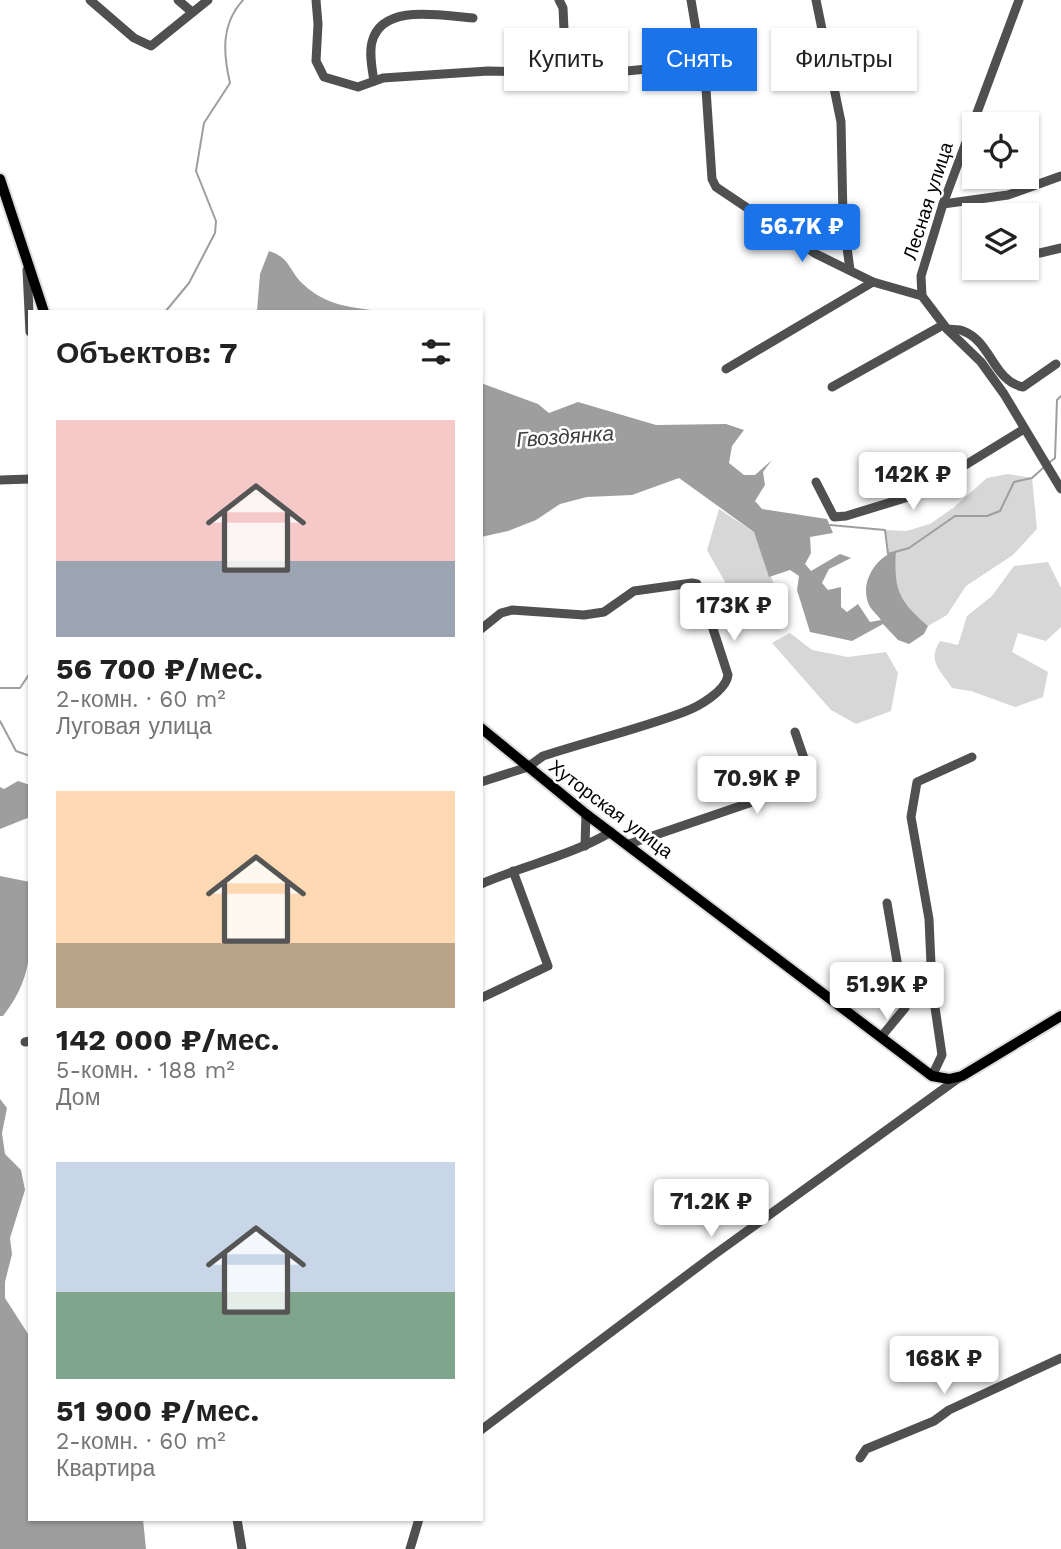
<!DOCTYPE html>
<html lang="ru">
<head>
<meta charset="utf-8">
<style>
	body { margin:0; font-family:"Work Sans",sans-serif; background:#f2f2f2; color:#222; height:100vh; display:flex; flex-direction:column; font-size:26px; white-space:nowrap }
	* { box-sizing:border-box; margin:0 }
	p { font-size:23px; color:#767676 }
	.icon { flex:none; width:38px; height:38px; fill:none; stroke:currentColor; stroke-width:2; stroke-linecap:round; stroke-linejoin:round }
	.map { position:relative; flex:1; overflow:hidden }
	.sheet { position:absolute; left:28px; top:310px; width:455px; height:1211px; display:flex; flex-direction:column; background:#fff; border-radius:0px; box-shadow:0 2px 5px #0004 }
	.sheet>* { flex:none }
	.guide { position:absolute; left:504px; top:28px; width:452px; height:63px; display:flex; gap:14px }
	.buttons { position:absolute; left:962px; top:112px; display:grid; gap:14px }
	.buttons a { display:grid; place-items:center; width:77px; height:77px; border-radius:0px; background:#fff; box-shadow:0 2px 5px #0004; font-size:35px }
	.price { position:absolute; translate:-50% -60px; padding:0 16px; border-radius:7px; background:#fff; color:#222; font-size:23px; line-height:46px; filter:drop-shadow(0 2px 4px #0008) }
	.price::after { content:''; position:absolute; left:50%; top:42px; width:21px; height:16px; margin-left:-10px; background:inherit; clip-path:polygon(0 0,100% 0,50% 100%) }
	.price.on { background:#1a73e8; color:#fff }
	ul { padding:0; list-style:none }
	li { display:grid; align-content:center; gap:14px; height:371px; padding:0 28px }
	li span { display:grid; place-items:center; height:217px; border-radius:0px; color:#555 }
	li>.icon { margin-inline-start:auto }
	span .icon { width:126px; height:126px; fill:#fffc; stroke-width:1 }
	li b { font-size:30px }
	h2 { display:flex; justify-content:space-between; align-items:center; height:84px; padding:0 28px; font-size:30px }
	.tag { padding:0 24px; border-radius:0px; background:#fff; box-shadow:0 2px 5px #0004; font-size:24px; line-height:63px }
	.tag.on { background:#1a73e8; color:#fff }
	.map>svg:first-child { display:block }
	.green { fill:#d7d7d7 }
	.water { fill:#9e9e9e }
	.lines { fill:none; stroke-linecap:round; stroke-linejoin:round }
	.stream { stroke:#9e9e9e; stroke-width:2 }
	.major-casing { stroke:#dbdbdb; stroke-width:14 }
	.minor { stroke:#505050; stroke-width:9 }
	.major { stroke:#000; stroke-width:10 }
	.labels { text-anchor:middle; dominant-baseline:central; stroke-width:5; stroke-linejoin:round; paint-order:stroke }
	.street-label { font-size:19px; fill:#000; stroke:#fff }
	.water-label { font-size:21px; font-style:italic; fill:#3f3f3f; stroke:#fff }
</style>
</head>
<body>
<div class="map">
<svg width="1061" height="1549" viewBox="0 0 1061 1549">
	<rect width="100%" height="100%" fill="#fff"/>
	<g class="green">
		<path d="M1008 474 1032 478 1037 529 1013 555 966 586 947 615 928 626C898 601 894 591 896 552L888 554 885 530 906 531 930 524 953 508 987 478Z"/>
		<polygon points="719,509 754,532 781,603 770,618 745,618 707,550"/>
		<path d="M1048 562 1061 588V627L1046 641 1018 633 1012 652 1048 672 1043 697 1015 707 971 691 952 688C940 670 927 661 940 641L958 645 967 616 992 596 1014 566Z"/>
		<polygon points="790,633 812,650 848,657 886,652 898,673 891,711 856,724 831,710 772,643"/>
	</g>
	<g class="water">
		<path d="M269 251C291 258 288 270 303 284 325 305 349 307 378 311H257L260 274Z"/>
		<path d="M481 383 538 404 549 413 578 402 656 425 726 424 744 430 732 446 729 463 744 475H755L772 460 763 472 765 485 755 501 762 509 827 519 833 533 810 537 811 553 805 564 811 571 840 554 851 558 829 569 822 583 828 590 841 587V607L847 612 858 604 870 622 881 620C878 616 873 611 870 607 858 585 875 557 896 551 894 590 898 600 928 626L924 634 909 644 898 640 883 624 852 641 810 632 797 590 799 576 790 570 769 577 754 532 679 478 632 495 587 497 560 504 536 520 508 531 481 537Z"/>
		<polygon points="18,781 30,785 30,817 0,829 0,787 4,789"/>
		<path d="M0 876 30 882C30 935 38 972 3 1016H0Z"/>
		<polygon points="0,1099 7,1108 2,1133 5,1154 21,1170 25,1190 10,1238 12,1254 5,1282 5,1298 30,1337 30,1519 143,1519 146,1549 0,1549"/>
	</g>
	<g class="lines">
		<g class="stream">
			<path d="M165 312 189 283 215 233 216 221 196 171 204 123 230 83C223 53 221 24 243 0"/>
			<polyline points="1050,462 1055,458 1057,400 1061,396"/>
			<polyline points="830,525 885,530 888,554 909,548 955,516 987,516 1000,511 1014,482 1032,478 1043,468"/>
			<polyline points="0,688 20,688 30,673"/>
			<polyline points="0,721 16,751 30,756"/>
		</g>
		<defs>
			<g id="major">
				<polyline points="0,179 44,312"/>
				<polyline points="481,728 586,814 932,1076 949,1079 962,1076 1061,1016"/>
			</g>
		</defs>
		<use href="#major" class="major-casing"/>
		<g class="minor">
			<polyline points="90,0 134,38 151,46 208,0"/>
			<polyline points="178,0 192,12"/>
			<polyline points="316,0 318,24 316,61 324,77 358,87 383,78 488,71 594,74 701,64"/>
			<polyline points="559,0 563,8 566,73"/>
			<polyline points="691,0 706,89 712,179 716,187 816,254 873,282 922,296 947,329 981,362 1004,394 1061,489"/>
			<polyline points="816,0 841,122 843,217 850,270"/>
			<path d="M374 81C372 68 369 54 372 42 382 2 443 16 473 18"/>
			<polyline points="943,204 1008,195 1061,176"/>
			<polyline points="1040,253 1061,248"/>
			<polyline points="27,270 30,332"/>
			<polyline points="922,296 921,276 943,204 1019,0"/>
			<path d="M947 329C952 330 959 329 963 331 991 341 993 381 1023 387L1056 364"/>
			<polyline points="726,369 873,282"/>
			<polyline points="832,387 943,325"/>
			<polyline points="0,480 30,479"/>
			<polyline points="816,482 834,517 846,516 918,494 1024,429"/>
			<path d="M481 629 501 613 512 610 584 615 604 612 634 591 692 583 697 584 702 595 728 675C726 691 698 707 684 712 639 729 589 741 543 756L528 767 481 782"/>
			<polyline points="629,844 799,786 804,782 806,764 795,732"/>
			<polyline points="585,846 586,814"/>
			<path d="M481 884C525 865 570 856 611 832"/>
			<polyline points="481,998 548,966 513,871"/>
			<polyline points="881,1037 905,1008 887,903"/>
			<polyline points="25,1042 30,1041"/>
			<polyline points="932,1076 942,1055 932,987 929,919 911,817 917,782 972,757"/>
			<polyline points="481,1430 711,1257 960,1077"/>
			<polyline points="860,1458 866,1449 934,1421 949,1410 1061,1358"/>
			<polyline points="237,1519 242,1549"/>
			<polyline points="410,1549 419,1519"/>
		</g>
		<use href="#major" class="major"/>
	</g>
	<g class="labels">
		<g class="street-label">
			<text transform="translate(928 201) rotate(-72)">Лесная улица</text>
			<text transform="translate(611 809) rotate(37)">Хуторская улица</text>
		</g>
		<g class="water-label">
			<text transform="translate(565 436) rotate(-4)">Гвоздянка</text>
		</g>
	</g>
</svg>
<div class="buttons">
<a><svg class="icon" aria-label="locate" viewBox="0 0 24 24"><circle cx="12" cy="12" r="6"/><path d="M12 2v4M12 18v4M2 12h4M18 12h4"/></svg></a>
<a><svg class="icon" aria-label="layers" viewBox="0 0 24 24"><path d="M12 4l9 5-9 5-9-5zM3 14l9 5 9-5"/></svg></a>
</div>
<b class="price on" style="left:802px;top:264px">56.7K ₽</b>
<b class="price" style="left:913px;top:512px">142K ₽</b>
<b class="price" style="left:734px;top:643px">173K ₽</b>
<b class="price" style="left:757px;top:816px">70.9K ₽</b>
<b class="price" style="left:887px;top:1022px">51.9K ₽</b>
<b class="price" style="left:711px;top:1239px">71.2K ₽</b>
<b class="price" style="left:944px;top:1396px">168K ₽</b>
<div class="guide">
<a class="tag">Купить</a>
<a class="tag on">Снять</a>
<a class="tag">Фильтры</a>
</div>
<section class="sheet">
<h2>Объектов: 7<svg class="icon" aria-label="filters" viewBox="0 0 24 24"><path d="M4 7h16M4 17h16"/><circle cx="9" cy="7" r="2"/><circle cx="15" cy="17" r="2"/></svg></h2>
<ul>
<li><span style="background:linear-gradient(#f6c9c9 65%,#9aa5b1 0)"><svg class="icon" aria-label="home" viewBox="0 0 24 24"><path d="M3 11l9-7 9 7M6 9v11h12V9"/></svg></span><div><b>56 700 ₽/мес.</b><p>2-комн. · 60 m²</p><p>Луговая улица</p></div></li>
<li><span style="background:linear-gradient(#ffd9b3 70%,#b9a48a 0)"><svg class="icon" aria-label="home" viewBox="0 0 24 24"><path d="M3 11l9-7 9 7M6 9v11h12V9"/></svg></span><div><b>142 000 ₽/мес.</b><p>5-комн. · 188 m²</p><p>Дом</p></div></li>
<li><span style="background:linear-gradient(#c9d6e8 60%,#7fa58c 0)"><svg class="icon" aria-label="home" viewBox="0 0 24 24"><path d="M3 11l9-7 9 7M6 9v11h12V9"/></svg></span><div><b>51 900 ₽/мес.</b><p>2-комн. · 60 m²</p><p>Квартира</p></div></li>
</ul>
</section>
</div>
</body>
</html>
